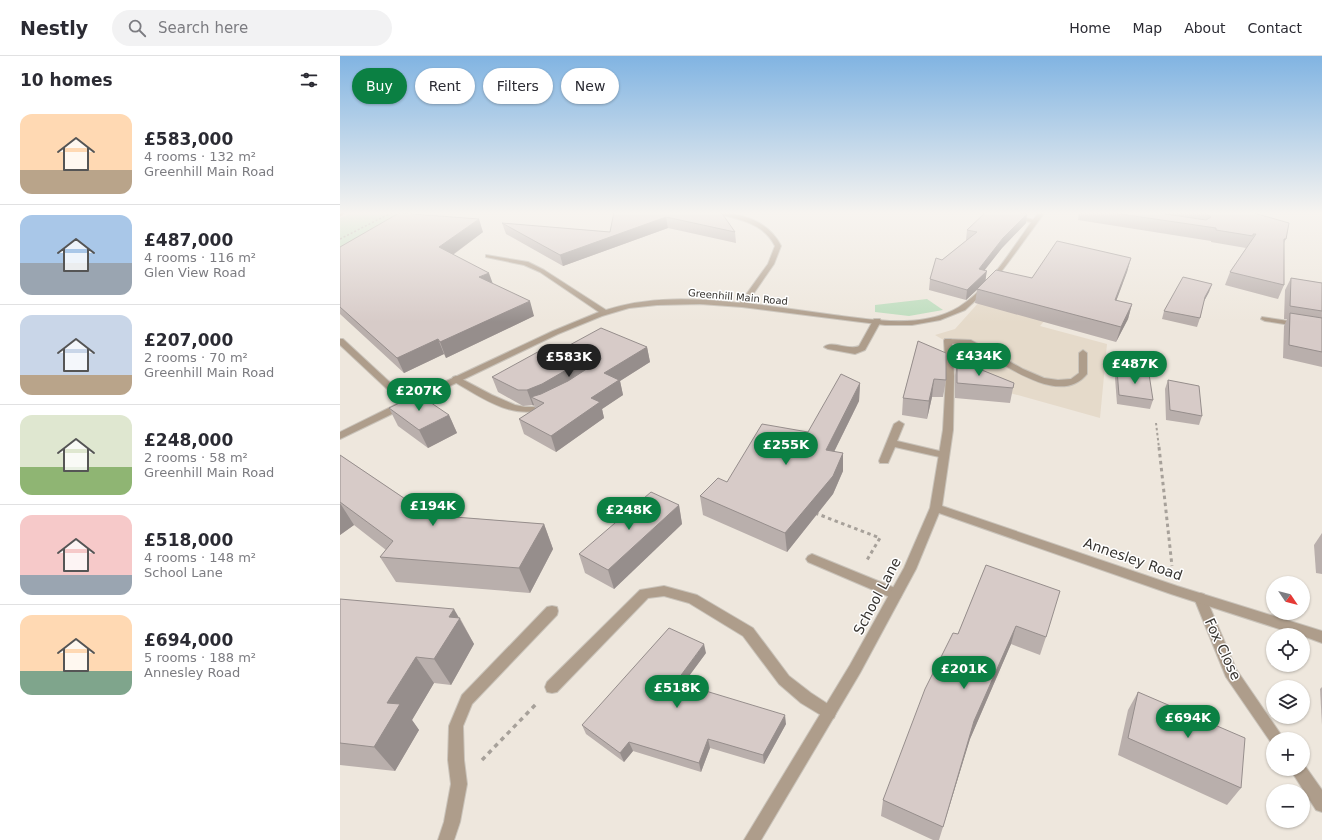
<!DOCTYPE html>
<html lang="en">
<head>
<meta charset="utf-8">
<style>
	body { margin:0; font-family:"DejaVu Sans",sans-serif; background:#f2f2f3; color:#2b2b33; height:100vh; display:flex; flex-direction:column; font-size:15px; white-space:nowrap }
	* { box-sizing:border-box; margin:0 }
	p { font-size:13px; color:#7c7c81 }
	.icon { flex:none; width:22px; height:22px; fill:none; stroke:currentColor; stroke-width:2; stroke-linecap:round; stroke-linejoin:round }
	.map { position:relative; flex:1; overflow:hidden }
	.sheet { display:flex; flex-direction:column; background:#fff; width:340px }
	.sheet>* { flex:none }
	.hud { position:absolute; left:12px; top:12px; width:380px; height:36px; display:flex; gap:8px }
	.needle { width:26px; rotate:125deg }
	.fabs { position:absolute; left:926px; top:520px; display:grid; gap:8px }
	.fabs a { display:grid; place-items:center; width:44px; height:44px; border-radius:50%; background:#fff; box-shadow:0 1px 3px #0004; font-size:20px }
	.price { position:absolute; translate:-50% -34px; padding:0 9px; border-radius:14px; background:#0b8043; color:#fff; font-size:13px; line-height:26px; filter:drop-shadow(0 1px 2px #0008) }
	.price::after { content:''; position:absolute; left:50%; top:24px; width:12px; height:9px; margin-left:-6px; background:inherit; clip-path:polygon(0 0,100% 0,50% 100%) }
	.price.current { background:#222; color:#fff }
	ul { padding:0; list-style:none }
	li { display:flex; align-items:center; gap:12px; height:100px; padding:0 20px }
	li+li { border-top:1px solid #e1e1e2 }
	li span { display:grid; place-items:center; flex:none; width:112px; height:80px; border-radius:12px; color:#555 }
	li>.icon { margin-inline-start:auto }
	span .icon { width:48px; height:48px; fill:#fffc; stroke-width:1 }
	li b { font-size:17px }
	h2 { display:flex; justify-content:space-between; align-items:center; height:48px; padding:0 20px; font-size:17px }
	.pill { padding:0 14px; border-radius:18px; background:#fff; box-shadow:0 1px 3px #0004; font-size:14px; line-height:36px }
	.pill.current { background:#0b8043; color:#fff }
	header { display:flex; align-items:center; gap:24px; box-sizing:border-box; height:56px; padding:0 20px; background:#fff; border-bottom:1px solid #e1e1e2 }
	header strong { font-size:19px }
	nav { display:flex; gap:22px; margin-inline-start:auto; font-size:14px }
	.search { width:280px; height:36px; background:#f2f2f3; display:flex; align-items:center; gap:10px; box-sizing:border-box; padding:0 14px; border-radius:22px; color:#7c7c81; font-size:15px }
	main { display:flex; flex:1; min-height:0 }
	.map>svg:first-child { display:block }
	.built { fill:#e5daca }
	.green { fill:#beddbe }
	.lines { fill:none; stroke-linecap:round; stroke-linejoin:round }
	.lane-casing { stroke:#c9c3ba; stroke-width:2 }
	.street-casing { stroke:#c9c3ba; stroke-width:2 }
	.secondary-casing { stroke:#c9c3ba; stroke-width:2 }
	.path-far3 { stroke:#a7a19a; stroke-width:1.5; stroke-dasharray:2 2; stroke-linecap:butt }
	.path-far2 { stroke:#a7a19a; stroke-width:2; stroke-dasharray:2.5 2.5; stroke-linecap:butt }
	.path-far1 { stroke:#a7a19a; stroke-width:3; stroke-dasharray:3.5 3.5; stroke-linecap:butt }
	.path { stroke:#a7a19a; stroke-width:3.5; stroke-dasharray:4.5 4.5; stroke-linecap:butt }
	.lane { fill:#ae9d8b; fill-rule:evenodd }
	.street { fill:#ae9d8b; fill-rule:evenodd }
	.secondary { fill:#91785e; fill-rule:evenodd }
	.wall { fill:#b9afac }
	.shaded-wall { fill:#968e8c }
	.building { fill:#d7cbc8; stroke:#968e8c }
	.labels { text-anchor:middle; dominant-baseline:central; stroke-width:3; stroke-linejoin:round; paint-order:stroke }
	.far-street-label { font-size:10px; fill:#373430; stroke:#fff }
	.near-street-label { font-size:14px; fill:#373430; stroke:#fff }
</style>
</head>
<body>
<header>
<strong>Nestly</strong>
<div class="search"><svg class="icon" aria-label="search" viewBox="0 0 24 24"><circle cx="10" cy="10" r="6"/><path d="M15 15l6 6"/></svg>Search here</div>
<nav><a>Home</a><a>Map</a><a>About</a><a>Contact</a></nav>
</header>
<main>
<section class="sheet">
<h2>10 homes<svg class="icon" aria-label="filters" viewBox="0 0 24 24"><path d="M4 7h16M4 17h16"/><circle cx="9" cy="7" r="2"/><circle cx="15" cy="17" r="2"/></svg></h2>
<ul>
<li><span style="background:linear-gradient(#ffd9b3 70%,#b9a48a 0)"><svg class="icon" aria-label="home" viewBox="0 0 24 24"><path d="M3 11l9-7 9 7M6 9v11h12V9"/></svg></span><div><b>£583,000</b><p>4 rooms · 132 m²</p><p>Greenhill Main Road</p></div></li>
<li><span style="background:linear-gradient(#a9c7e8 60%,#9aa5b1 0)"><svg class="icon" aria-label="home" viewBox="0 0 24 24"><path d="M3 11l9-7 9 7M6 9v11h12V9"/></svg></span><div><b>£487,000</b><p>4 rooms · 116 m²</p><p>Glen View Road</p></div></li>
<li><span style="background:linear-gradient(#c9d6e8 75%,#b9a48a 0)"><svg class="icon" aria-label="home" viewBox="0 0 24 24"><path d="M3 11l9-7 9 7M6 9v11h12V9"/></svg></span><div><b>£207,000</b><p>2 rooms · 70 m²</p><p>Greenhill Main Road</p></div></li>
<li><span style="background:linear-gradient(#dfe7d0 65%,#8fb573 0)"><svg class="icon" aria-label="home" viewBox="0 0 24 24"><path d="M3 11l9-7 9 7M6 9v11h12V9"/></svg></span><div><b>£248,000</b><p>2 rooms · 58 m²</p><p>Greenhill Main Road</p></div></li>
<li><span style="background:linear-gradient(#f6c9c9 75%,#9aa5b1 0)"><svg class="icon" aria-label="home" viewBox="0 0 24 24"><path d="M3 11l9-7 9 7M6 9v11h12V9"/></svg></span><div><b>£518,000</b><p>4 rooms · 148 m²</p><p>School Lane</p></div></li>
<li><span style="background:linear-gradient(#ffd9b3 70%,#7fa58c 0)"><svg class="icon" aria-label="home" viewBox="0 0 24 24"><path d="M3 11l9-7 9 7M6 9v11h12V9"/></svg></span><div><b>£694,000</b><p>5 rooms · 188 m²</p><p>Annesley Road</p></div></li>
</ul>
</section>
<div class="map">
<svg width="982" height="784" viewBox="0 0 982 784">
	<rect width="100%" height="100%" fill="#eee7dd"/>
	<polygon class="built" points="640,245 706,263 700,270 767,288 760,362 638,328 616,326 617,295 614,290 595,279 615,273"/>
	<g class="green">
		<polygon points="16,156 68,156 0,195 0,162"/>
		<polygon points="587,243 603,254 569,260 535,256 535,249"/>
	</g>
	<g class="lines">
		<defs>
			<g id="lane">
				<polygon points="634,156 650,156 661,159 658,161"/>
				<polygon points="674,159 698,165 695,167 672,162 671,161"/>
				<path d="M534 263H540L541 265 525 294 515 298 488 293 484 291C492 284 509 295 519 290Z"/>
				<path d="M605 283 631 284 683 313 704 322 718 324 731 323 739 317V297L743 294 747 297V318C718 354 657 301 627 289 620 286 610 290 604 285Z"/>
				<path d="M116 320 152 339 175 349 185 351H196L208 346 213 349 211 351C174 366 144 343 113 325L112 323 113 321Z"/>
				<polygon points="559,365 564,368 557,385 608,397 609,399 608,401 604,402 555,391 548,407 540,407 539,405 554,368"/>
				<polygon points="472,498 560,534 562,538 560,542 556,543 552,542 468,506 466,503 468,500"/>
				<polygon points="324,530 357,539 413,572 449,620 471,637 494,652 496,657 494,662 489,664 461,647 439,628 403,580 349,547 324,540 308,542 217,636 212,637 207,636 205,631 207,626 300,534"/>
				<polygon points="860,537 864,538 866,542 896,613 944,683 933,683 933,689 932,688 886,621 854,542 856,538"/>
				<polygon points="212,550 217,551 218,555 217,559 132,648 123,670 124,704 127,728 120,766 114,784 98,784 104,766 111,728 108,704 109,670 122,639 207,551"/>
				<polygon points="963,707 982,734 982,756 976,754 950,713 963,713"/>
			</g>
			<g id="street">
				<path d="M373 156C400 156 429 165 441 190L434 208 407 247C436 251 465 255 494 259 534 264 583 273 619 251 652 230 675 187 699 156H705L667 208 647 234 625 254 600 264 572 269H545L402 251 360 248 317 249 289 252 262 260 218 278 0 383V376L61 346 0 289V283H3L68 343 213 275 259 256 200 216 184 209 146 201V199L188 206 204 214 266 254C309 240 355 242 400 247L428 208 435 190C426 172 410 166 391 161 385 160 378 159 373 156Z"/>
				<polygon points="922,261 982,270 982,274 925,265 921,263"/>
				<polygon points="605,283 611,283 612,285 614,320 613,374 602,450 837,530 982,575 982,587 963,580 963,579 958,579 831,538 599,457 576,513 520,617 421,784 404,784 510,609 564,512 590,452 603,374 606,320 604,285"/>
			</g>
			<polygon id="secondary" points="0,156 7,156 0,160"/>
		</defs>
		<use href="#lane" class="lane-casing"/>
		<use href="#street" class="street-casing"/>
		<use href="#secondary" class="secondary-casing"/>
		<polyline class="path-far3" points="0,183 53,156"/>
		<polyline class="path-far2" points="816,367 819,392"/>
		<g class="path-far1">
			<polyline points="819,391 832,510"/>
			<polyline points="475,457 540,482 527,504"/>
		</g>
		<polyline class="path" points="142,704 198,646"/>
		<use href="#lane" class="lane"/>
		<use href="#street" class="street"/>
		<use href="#secondary" class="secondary"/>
	</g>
	<g class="wall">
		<polygon points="274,156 381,156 395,176 396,187 328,172 223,210 166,178 162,167 270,176"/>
		<polygon points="646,156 689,156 687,160 686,167 662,192 644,214 646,224 692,222 791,202 787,216 776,245 792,248 788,263 776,286 635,247 637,234 626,244 589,234 590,223 602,204 627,184 626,184 627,174"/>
		<polygon points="739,156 914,156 914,157 946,183 944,187 944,229 938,243 885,229 890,216 906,192 871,186 871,185 738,164"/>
		<polygon points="143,176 113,199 152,228 194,260 106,302 104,298 64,317 0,258 0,191"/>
		<polygon points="951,222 982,227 982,311 943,302 944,270 947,263 944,263 945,234"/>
		<polygon points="872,228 869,236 864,245 860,262 857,271 822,263 824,255"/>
		<polygon points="578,285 606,324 603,341 592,341 587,363 562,359 563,342"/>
		<polygon points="307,291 310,306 280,325 283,339 262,353 264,362 216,396 184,378 179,363 195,353 194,349 183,350 158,336 152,321 215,297"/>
		<polygon points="617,304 674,327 670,347 615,342 615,319"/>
		<polygon points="777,314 813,344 810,353 777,348 775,322"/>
		<polygon points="828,324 862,360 859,369 826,364 825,333"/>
		<polygon points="520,327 519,345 494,396 503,397 503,415 493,438 447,496 363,459 360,440 387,426 468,376"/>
		<polygon points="49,352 109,359 117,377 88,392 58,370"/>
		<polygon points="0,399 89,459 204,468 213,493 190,537 56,526 40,501 46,494 14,469 0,479"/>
		<polygon points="339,449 342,468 274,533 245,517 239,498"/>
		<polygon points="982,477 982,518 976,517 974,489"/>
		<polygon points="646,509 706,581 700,599 671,588 630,683 599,784 593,784 541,760 543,744 618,578"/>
		<polygon points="0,543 120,562 134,588 111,629 94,627 72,664 79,674 55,715 0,709"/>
		<polygon points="366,597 343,628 446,668 424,708 370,692 361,716 293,695 284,706 246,678 242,669"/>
		<polygon points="982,631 982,669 980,633"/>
		<polygon points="798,636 901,732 887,749 778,699 788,654"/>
	</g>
	<g class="shaded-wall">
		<polygon points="687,158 686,167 662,192 637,224 639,213 663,182"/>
		<polygon points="326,161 328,172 223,210 220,199"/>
		<polygon points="139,163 143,176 104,205 99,191"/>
		<polygon points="791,202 787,216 771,259 775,244"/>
		<polygon points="647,215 645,226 626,244 627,234"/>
		<polygon points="149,217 154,231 139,221"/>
		<polygon points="872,228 869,236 862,249 865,241"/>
		<polygon points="190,245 194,260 106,302 100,286"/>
		<polygon points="792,248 788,263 776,286 781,271"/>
		<polygon points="98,283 104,298 64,317 57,302"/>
		<polygon points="307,291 310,306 280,325 283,339 262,353 264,362 216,396 211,380 251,342 264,317"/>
		<polygon points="254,298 258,313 201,346 191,341 194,349 193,350 187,334"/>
		<polygon points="594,323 592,341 587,363 589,345"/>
		<polygon points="520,327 519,345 486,412 486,394"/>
		<polygon points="109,359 117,377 88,392 79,374"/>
		<polygon points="503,397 503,415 493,438 447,496 445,477"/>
		<polygon points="0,447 14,469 0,479"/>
		<polygon points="339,449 342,468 274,533 268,514"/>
		<polygon points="204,468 213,493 190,537 179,512"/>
		<polygon points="114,553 134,588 111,629 94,603 109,561"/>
		<polygon points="676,570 671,588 630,683 599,784 603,771 634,665"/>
		<polygon points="364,588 366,597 338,635 336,626"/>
		<polygon points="76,601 94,627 72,664 79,674 55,715 34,691 47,647"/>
		<polygon points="445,659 446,668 424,708 423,699"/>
		<polygon points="368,683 370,692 361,716 359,707"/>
		<polygon points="289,686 293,695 284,706 280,697"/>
	</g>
	<g class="building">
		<polygon points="274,156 381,156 395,176 326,161 220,199 162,167 270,176"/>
		<polygon points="646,156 677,156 687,158 663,182 639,213 647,215 627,234 590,223 596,202 602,204 637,176 627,174"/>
		<polygon points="767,156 812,156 866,164 871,161 866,157 857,156 914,156 914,157 949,167 946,183 944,183 944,229 890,216 916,178 913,178 913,180 876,174 876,172"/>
		<polygon points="59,157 139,163 99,191 149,217 139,221 190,245 100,286 98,283 57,302 0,251 0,191"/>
		<polygon points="717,185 791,202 775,244 792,248 781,271 637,233 656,214 692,222"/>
		<polygon points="843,221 872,228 865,241 860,262 824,255"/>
		<polygon points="951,222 982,227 982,255 950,250"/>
		<polygon points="950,257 982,262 982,296 949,289"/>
		<polygon points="261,272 307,291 264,317 279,324 251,342 260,346 211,380 179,363 204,347 191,341 201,338 228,325 259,305 261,303 260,299 254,298 202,328 187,334 178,334 152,321 205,292 215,297"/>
		<polygon points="578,285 606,297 606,324 594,323 589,345 563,342"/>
		<polygon points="617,304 674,327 673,332 617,327"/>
		<polygon points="777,314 809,318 813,344 779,339"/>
		<polygon points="501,318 520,327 486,394 503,397 493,420 445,477 360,440 378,422 387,426 422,368 468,376"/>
		<polygon points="828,324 859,330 862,360 830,354"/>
		<polygon points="78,338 109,359 79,374 49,352"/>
		<polygon points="0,399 89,459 204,468 179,512 40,501 53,485 0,446"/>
		<polygon points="311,436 339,449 268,514 239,498"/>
		<polygon points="646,509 720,535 706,581 676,570 634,665 603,771 543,744 585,633 613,577 618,578"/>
		<polygon points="0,543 114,553 109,561 120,562 94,603 76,601 47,647 60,648 34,691 0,687"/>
		<polygon points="329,572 364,588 336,626 445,659 423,699 368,683 359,707 289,686 280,697 242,669"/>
		<polygon points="798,636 905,682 901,732 788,682"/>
	</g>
	<linearGradient id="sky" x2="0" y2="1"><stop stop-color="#81b4e2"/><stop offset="0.59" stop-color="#f7f4f0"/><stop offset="1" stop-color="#f7f4f0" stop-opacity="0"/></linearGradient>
	<rect width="982" height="266" fill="url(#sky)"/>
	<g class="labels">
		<g class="far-street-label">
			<text transform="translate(398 241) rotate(5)">Greenhill Main Road</text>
		</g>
		<g class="near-street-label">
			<text transform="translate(793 503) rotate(19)">Annesley Road</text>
			<text transform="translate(537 540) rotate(-62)">School Lane</text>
			<text transform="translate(883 593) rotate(65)">Fox Close</text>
		</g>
	</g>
</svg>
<div class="fabs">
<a><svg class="needle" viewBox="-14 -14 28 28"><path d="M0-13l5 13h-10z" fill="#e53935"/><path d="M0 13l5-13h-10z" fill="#7c7c81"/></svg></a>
<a><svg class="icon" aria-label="locate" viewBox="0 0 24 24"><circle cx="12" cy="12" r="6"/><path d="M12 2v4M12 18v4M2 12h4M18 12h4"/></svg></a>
<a><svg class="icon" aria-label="layers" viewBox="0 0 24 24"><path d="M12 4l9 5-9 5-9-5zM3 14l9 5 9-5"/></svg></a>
<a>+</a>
<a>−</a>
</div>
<b class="price" style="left:639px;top:321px">£434K</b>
<b class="price current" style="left:229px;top:322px">£583K</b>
<b class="price" style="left:795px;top:329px">£487K</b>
<b class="price" style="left:79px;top:356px">£207K</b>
<b class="price" style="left:446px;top:410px">£255K</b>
<b class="price" style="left:93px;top:471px">£194K</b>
<b class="price" style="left:289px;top:475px">£248K</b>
<b class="price" style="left:624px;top:634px">£201K</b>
<b class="price" style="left:337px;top:653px">£518K</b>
<b class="price" style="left:848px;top:683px">£694K</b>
<div class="hud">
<a class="pill current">Buy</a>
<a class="pill">Rent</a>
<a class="pill">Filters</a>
<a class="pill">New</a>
</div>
</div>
</main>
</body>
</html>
